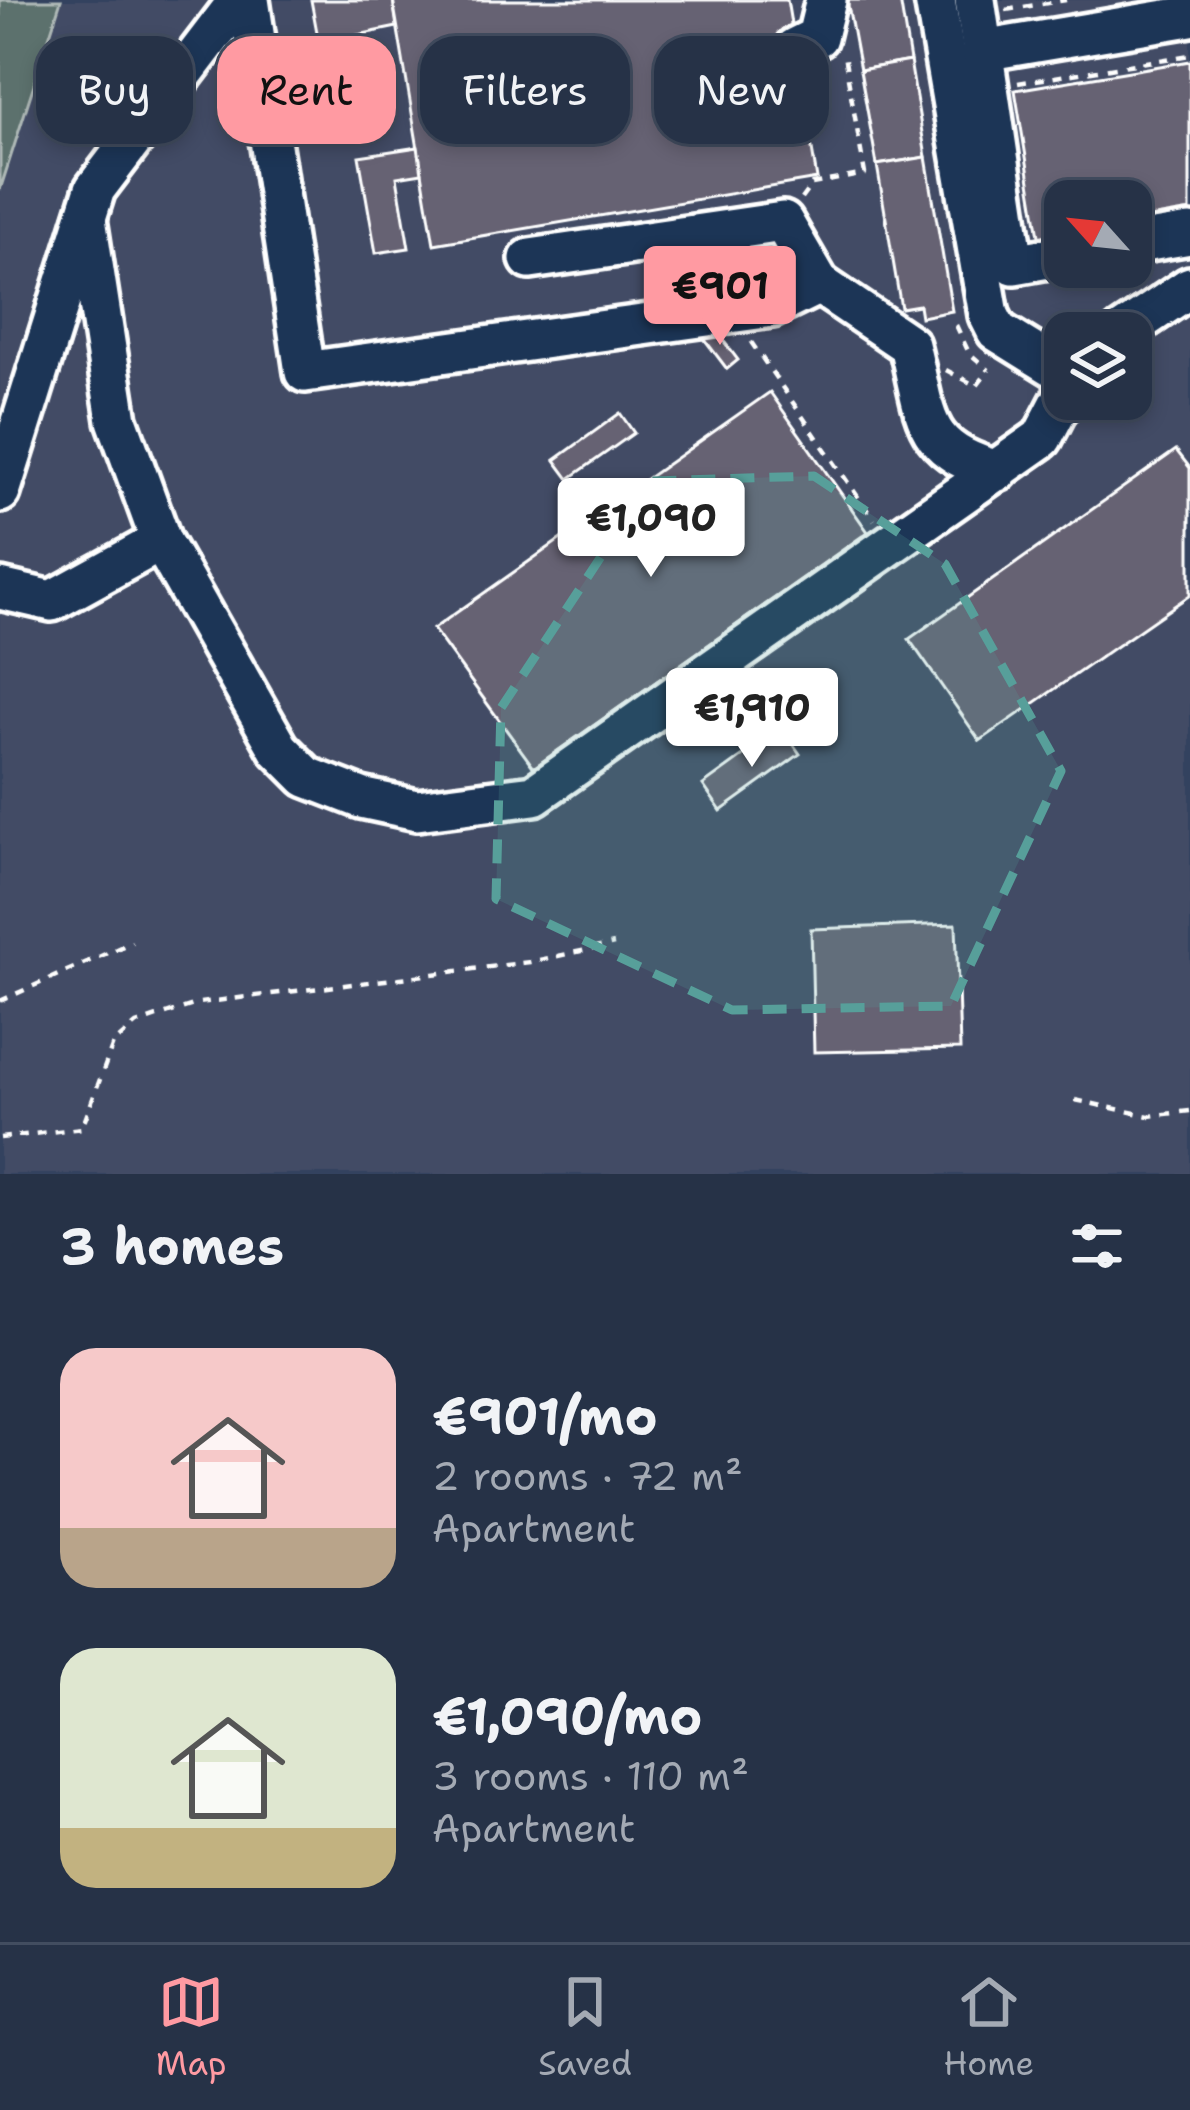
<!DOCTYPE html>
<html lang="en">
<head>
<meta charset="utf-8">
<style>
	body { margin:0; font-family:"Shantell Sans",sans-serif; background:#2e3a4e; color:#f1f3f6; height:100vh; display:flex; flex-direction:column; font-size:45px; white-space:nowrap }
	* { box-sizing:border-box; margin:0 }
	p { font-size:39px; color:#a4aab4 }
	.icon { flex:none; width:66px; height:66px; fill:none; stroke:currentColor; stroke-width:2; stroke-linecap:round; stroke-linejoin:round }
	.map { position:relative; height:1174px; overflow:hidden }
	.side { display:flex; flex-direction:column; background:#263247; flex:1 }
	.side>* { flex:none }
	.top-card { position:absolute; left:36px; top:36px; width:1119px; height:108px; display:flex; gap:24px }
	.needle { width:78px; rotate:297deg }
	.fabs { position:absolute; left:1044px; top:180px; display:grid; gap:24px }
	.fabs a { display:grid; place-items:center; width:108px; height:108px; border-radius:24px; background:#263247; box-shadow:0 6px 18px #0003,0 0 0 3px #424d60; font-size:60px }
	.price { position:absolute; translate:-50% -102px; padding:0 27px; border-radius:12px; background:#fff; color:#222; font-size:39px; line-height:78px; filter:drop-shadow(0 3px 6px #0008) }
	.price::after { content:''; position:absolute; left:50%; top:72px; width:36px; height:27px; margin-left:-18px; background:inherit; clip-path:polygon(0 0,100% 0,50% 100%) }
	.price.on { background:#ff9aa2; color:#111 }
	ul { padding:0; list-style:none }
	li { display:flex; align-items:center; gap:36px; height:300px; padding:0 60px }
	li span { display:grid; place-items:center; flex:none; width:336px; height:240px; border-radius:36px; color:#555 }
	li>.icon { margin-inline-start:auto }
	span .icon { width:144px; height:144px; fill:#fffc; stroke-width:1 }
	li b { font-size:51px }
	h2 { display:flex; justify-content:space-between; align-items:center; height:144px; padding:0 60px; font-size:51px }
	.chip { padding:0 42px; border-radius:36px; background:#263247; box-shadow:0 6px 18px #0003,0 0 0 3px #424d60; font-size:42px; line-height:108px }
	.chip.on { background:#ff9aa2; color:#111 }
	.tab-bar { display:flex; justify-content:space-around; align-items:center; height:168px; border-top:3px solid #424d60; background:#263247; font-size:33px; color:#a4aab4 }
	.tab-bar a { display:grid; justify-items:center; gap:6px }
	.tab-bar .on { color:#ff9aa2 }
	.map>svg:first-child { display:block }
	.built { fill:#424c65; fill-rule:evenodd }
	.green { fill:#5c716d; stroke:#aeb8b6; stroke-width:3 }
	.building { fill:#666273; stroke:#fff; stroke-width:3 }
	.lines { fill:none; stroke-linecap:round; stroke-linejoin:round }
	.minor-casing { stroke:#fff; stroke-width:48 }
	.path { stroke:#fff; stroke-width:4.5; stroke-dasharray:9 9; stroke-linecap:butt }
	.minor { stroke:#1d3557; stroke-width:39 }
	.marked { fill:#579f9a; fill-opacity:0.2; stroke:#579f9a; stroke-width:9; stroke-dasharray:24 15; stroke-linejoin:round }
</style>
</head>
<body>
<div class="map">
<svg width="1190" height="1174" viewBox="0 0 1190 1174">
	<rect width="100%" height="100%" fill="#33425f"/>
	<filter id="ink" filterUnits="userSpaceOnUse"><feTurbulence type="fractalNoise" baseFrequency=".00833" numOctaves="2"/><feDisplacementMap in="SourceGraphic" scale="24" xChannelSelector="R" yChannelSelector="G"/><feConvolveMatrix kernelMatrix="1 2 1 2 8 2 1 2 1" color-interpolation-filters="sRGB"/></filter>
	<g filter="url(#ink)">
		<path class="built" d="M62 0H1190V1174H0V194ZM1065 201H1131V267H1065ZM1065 333H1131V399H1065Z"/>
		<polygon class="green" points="0,0 61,0 0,190"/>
		<g class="building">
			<polygon points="311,0 393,0 397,27 319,43"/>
			<polygon points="393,0 787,0 817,179 434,244"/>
			<polygon points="847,0 900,0 910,61 860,70"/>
			<polygon points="119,38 155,63 128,102 92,77"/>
			<polygon points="910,61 926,157 877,165 860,70"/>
			<polygon points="1190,61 1190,223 1131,233 1131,201 1065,201 1065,244 1041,248 1015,90"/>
			<polygon points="418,147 422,173 397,177 409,248 376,253 359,156"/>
			<polygon points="926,157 952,311 921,317 919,305 901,308 877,165"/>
			<polygon points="713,327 738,360 727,369 702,336"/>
			<polygon points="770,392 868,532 534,768 433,629"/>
			<polygon points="620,413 634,433 569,479 555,460"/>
			<polygon points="1176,450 1190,468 1190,595 980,741 909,639"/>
			<polygon points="782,728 800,754 721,811 703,785"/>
			<polygon points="956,924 960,1049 814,1052 811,929"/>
		</g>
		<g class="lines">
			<defs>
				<g id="minor">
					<path d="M249 0 305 372 772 307 819 284 909 345C927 416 919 450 998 471"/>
					<polyline points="935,0 989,315 997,331 1065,373"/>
					<polyline points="975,0 1014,264 1065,255"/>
					<polyline points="795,48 817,37 826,0"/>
					<polyline points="982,51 1190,16"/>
					<polyline points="86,219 117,420 161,541 279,749 307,777 361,798 417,810 534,795 1042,438 1065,394"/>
					<polyline points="1131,244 1190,234"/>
					<polyline points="530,259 783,222 819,284"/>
					<polyline points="1122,333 1190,287"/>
					<polyline points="0,492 95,189 239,0"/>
					<polyline points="0,589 52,601 161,541"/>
				</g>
			</defs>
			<use href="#minor" class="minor-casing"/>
			<g class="path">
				<polyline points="1006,10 1066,0"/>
				<polyline points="1018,83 1190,55"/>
				<polyline points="801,199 812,184 865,174 844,55"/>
				<polyline points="956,325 969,353 989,370"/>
				<polyline points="751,342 874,520"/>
				<polyline points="946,370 977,386 989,370"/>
				<polyline points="0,1001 132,942"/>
				<polyline points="1075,1100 1149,1116 1190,1111"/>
				<polyline points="0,1138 82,1128 113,1044 136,1024 199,1003 530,962 614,944"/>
			</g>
			<use href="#minor" class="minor"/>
		</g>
	</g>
	<path class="marked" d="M814 476 945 564 1061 771 951 1006 732 1010 496 899 501 708 651 481Z"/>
</svg>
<div class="fabs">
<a><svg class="needle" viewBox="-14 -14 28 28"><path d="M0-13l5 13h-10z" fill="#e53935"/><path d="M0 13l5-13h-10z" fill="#a4aab4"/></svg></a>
<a><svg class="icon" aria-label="layers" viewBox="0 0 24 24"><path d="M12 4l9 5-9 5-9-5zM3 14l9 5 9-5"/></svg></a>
</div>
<b class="price on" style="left:720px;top:348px">€901</b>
<b class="price" style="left:651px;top:580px">€1,090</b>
<b class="price" style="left:752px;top:770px">€1,910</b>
<div class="top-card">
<a class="chip">Buy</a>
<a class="chip on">Rent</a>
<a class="chip">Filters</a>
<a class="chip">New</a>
</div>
</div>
<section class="side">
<h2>3 homes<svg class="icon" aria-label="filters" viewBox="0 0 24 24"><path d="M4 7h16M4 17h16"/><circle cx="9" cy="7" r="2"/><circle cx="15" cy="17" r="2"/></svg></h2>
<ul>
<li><span style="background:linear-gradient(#f6c9c9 75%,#b9a48a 0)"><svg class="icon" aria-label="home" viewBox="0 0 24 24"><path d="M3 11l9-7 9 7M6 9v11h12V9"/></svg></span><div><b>€901/mo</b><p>2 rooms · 72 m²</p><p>Apartment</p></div></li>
<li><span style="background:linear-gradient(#dfe7d0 75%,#c2b280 0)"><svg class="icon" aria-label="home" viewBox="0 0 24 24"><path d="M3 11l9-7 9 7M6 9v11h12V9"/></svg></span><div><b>€1,090/mo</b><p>3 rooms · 110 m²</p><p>Apartment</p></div></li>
</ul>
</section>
<nav class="tab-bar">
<a class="on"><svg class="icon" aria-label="map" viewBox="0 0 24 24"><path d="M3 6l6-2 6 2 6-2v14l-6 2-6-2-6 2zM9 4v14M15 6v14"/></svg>Map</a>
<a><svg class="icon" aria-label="saved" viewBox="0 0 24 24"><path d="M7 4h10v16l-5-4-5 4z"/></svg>Saved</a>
<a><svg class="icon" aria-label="home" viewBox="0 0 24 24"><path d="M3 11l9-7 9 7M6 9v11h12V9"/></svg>Home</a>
</nav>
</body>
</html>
